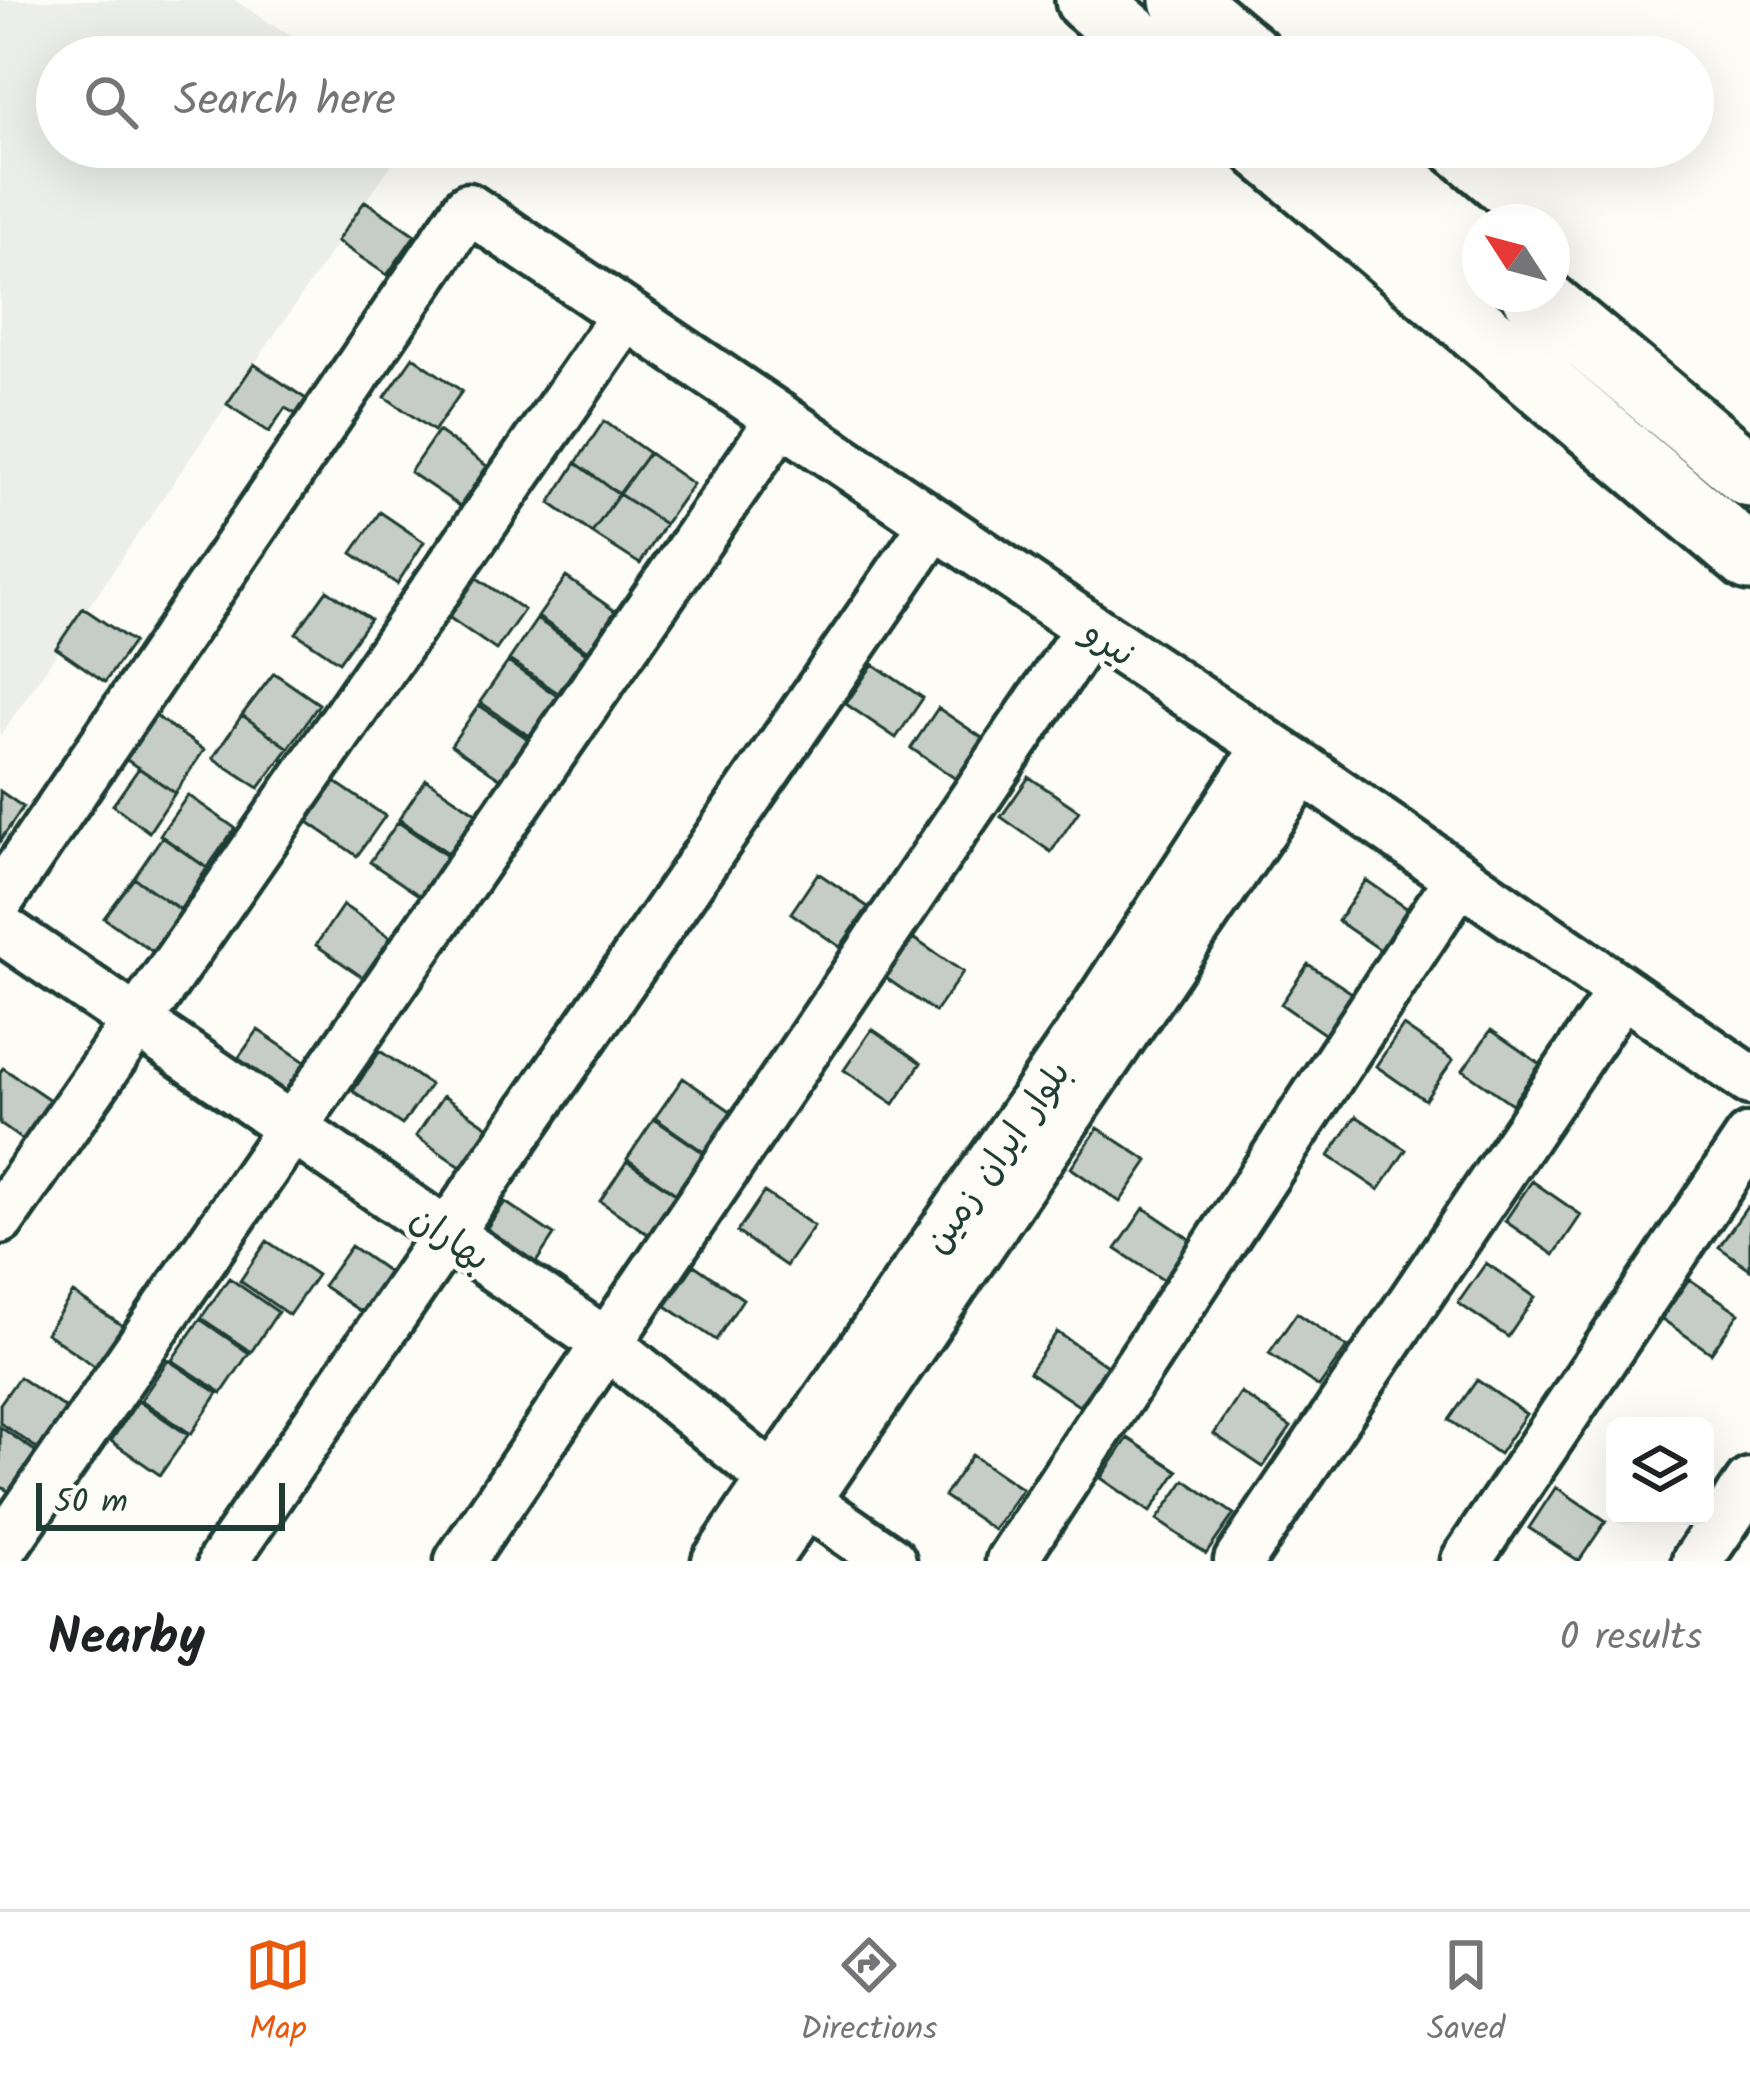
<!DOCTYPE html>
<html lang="en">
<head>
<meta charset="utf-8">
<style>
  body { margin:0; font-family:Kalam,"Playpen Sans Arabic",sans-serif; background:#f6f6f6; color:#202124 }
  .controls { position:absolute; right:36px; bottom:36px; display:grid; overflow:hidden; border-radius:18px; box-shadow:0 12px 48px #0002 }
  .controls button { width:108px; height:108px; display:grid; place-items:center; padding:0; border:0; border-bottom:3px solid #e0e0e0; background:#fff; color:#202124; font:60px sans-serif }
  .compass { position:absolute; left:1462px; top:204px; width:108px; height:108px; border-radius:50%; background:#fff; box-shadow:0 12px 48px #0002; rotate:306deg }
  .scale { position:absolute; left:36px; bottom:30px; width:249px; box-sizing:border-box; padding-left:12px; border:6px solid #1f3d34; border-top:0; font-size:33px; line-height:42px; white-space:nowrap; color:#1f3d34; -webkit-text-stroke:9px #fdfcf7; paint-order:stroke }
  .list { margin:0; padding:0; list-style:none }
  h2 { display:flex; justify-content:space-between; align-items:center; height:156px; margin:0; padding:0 48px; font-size:51px }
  h2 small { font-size:39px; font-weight:400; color:#757577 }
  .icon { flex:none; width:66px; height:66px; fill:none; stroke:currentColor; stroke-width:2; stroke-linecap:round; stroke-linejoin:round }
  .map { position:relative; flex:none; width:1750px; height:1561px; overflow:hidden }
  .search { position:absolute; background:#fff; box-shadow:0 12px 48px #0002; left:36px; right:36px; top:36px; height:132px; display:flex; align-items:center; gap:30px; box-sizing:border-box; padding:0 42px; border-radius:66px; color:#757577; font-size:45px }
  .sheet { height:348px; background:#fff }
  nav { display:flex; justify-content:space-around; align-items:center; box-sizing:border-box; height:168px; border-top:3px solid #e0e0e0; background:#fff; font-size:33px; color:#757577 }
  nav a { display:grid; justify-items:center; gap:6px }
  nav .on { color:#ea580c }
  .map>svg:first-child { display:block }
</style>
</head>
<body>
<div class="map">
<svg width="1750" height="1561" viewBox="0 0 1750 1561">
  <rect width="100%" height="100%" fill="#fdfcf7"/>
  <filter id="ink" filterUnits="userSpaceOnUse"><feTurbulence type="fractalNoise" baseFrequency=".00833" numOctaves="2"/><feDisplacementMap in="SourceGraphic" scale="24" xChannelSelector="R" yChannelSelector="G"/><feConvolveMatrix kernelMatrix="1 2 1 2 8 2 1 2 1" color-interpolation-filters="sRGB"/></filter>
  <g filter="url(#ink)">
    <path fill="#eceee9" d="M0 0H234L324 57H57V147H403L0 736Z"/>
    <path fill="#c6cdc7" stroke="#1f3d34" stroke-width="3" d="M365 201 415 235 387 275 337 241Z
      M413 357 462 391 434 431 385 397Z
      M254 364 306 399 296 414 285 408 269 432 227 404Z
      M604 421 649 453 619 494 576 463Z
      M438 431 487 466 460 506 410 472Z
      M649 453 693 484 665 524 619 494Z
      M576 463 619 494 592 533 550 503Z
      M619 494 665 524 640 564 592 533Z
      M380 512 424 542 397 584 352 553Z
      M474 576 524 610 496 650 447 616Z
      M566 577 615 611 588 651 538 617Z
      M327 590 370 619 339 662 296 633Z
      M83 608 133 642 105 682 56 648Z
      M537 619 586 653 558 693 509 660Z
      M508 662 557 696 529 736 480 702Z
      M873 664 923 698 896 738 846 704Z
      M274 673 319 704 289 748 242 715Z
      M479 705 528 739 501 779 451 745Z
      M938 708 988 742 960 782 911 748Z
      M154 715 204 750 175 793 124 758Z
      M242 715 289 748 259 788 213 758Z
      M139 768 175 793 149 832 113 805Z
      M1029 777 1079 811 1051 852 1001 817Z
      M426 779 476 813 448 853 399 819Z
      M335 782 385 816 357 856 308 822Z
      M0 791 23 807 0 841Z
      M188 795 235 828 207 868 160 835Z
      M398 822 447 856 420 896 370 862Z
      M162 837 207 868 180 910 134 878Z
      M818 873 868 907 840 947 791 913Z
      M134 878 187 914 156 954 104 918Z
      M1366 880 1415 914 1388 955 1338 921Z
      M343 905 393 939 365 979 316 945Z
      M913 938 963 972 935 1012 886 978Z
      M1308 964 1358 997 1330 1038 1281 1004Z
      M1403 1026 1453 1060 1425 1100 1376 1066Z
      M872 1029 921 1063 894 1104 844 1070Z
      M258 1030 308 1064 280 1104 230 1070Z
      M1491 1030 1540 1064 1512 1104 1463 1070Z
      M380 1051 430 1085 402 1125 353 1091Z
      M3 1068 53 1102 25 1142 0 1124V1072Z
      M683 1078 732 1112 705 1153 655 1118Z
      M443 1096 493 1130 465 1170 416 1136Z
      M1356 1116 1406 1150 1379 1190 1329 1156Z
      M654 1119 704 1153 676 1194 627 1159Z
      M1098 1128 1148 1161 1120 1202 1071 1168Z
      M627 1161 677 1195 649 1235 600 1201Z
      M1532 1181 1581 1215 1554 1255 1505 1221Z
      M764 1192 814 1226 786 1266 737 1232Z
      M505 1202 554 1235 527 1276 477 1242Z
      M1747 1207 1750 1209V1269L1719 1247Z
      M1144 1208 1194 1242 1166 1282 1116 1249Z
      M267 1241 317 1275 289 1315 240 1281Z
      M351 1246 400 1280 373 1320 323 1286Z
      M1486 1263 1535 1297 1508 1337 1458 1303Z
      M694 1265 743 1299 716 1340 666 1306Z
      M229 1278 278 1312 251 1352 201 1318Z
      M1689 1279 1739 1313 1711 1353 1662 1319Z
      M73 1293 123 1326 96 1367 46 1333Z
      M1297 1313 1347 1347 1319 1387 1269 1353Z
      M200 1319 249 1353 222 1393 172 1360Z
      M1057 1332 1107 1366 1079 1406 1029 1372Z
      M168 1360 218 1393 191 1434 141 1400Z
      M19 1377 69 1411 41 1451 0 1423V1404Z
      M1477 1380 1526 1414 1499 1454 1449 1420Z
      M1241 1393 1291 1427 1263 1467 1214 1434Z
      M138 1401 188 1435 160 1475 111 1441Z
      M0 1427 38 1453 11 1493 0 1486Z
      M1128 1438 1178 1471 1150 1512 1101 1478Z
      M972 1455 1022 1489 994 1530 944 1496Z
      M1185 1480 1234 1514 1206 1554 1157 1520Z
      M1556 1487 1606 1521 1579 1561 1529 1528Z"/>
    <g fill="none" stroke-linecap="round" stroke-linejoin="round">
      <g stroke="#1f3d34" stroke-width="57">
        <path id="minor" d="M0 898 468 208 1090 628 1303 769 1750 1080
          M0 928 606 1343 773 1479 891 1561
          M0 1219 626 315
          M0 1551 781 419
          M223 1561 935 523
          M460 1561 1090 628
          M717 1561 1080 1034 1267 747
          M765 1561 1303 769
          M1011 1561 1459 879
          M1239 1561 1622 991
          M1466 1561 1750 1138
          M1697 1561 1750 1483"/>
      </g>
      <g stroke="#1f3d34" stroke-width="72">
        <path id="major" d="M1088 0 1156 57
          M1183 0 1251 57
          M1263 147 1750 559
          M1359 147 1480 249
          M1534 294 1750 475"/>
      </g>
      <use href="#minor" stroke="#fdfcf7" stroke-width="48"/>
      <use href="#major" stroke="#fdfcf7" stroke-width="63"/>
    </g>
  </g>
  <g text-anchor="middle" stroke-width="10" stroke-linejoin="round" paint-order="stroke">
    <g font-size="36" fill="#1f3d34" stroke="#fdfcf7">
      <text transform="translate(1110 642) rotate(34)" y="13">نیرو</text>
      <text transform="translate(996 1156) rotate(-55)" y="13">بلوار ایران زمین</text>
      <text transform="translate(451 1237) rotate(34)" y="13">بهاران</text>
    </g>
  </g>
</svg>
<div class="controls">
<button><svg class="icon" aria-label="layers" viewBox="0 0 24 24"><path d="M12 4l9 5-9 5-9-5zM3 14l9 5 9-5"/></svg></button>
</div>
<svg class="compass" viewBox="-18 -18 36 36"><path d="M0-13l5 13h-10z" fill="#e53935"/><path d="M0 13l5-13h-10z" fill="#757577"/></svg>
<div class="scale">50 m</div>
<div class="search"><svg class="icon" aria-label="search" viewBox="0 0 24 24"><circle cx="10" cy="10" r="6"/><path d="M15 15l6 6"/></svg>Search here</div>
</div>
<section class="sheet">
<h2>Nearby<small>0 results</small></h2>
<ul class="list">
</ul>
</section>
<nav>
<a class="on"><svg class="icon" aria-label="map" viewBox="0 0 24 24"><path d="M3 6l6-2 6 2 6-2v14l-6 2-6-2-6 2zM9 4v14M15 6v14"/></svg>Map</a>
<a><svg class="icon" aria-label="directions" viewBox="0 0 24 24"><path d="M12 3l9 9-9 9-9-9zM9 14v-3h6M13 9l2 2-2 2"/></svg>Directions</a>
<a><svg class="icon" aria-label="saved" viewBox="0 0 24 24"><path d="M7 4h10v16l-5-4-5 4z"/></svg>Saved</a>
</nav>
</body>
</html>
